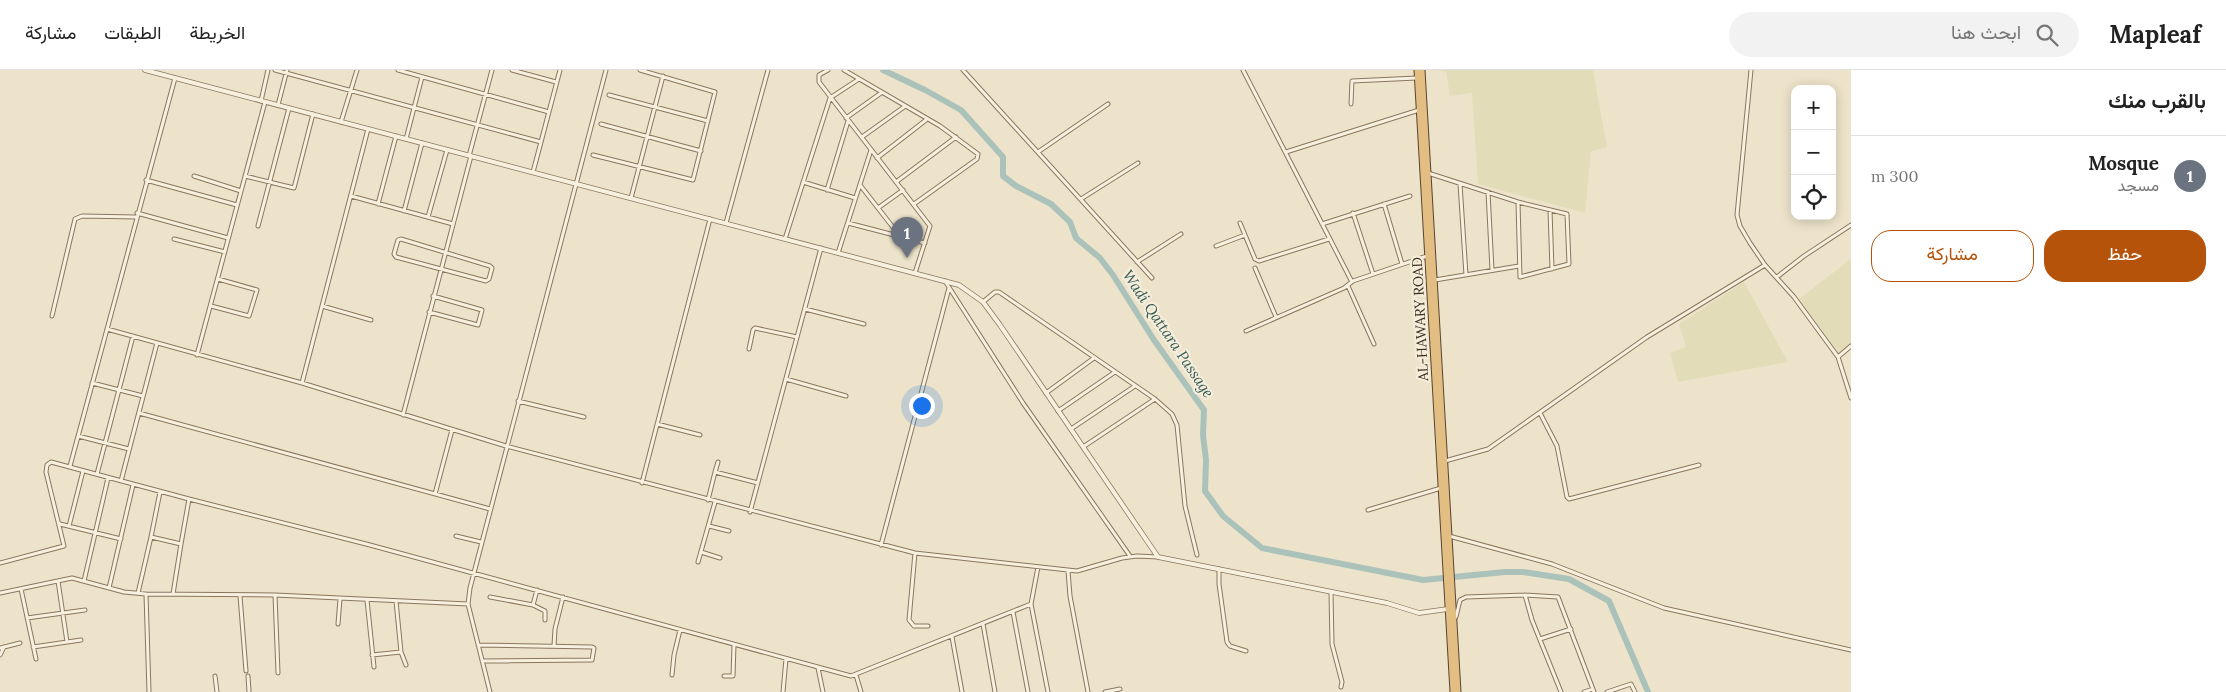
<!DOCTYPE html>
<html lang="ar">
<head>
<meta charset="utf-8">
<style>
  body { margin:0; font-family:Lora,Vazirmatn,serif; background:#f2f2f2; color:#222; direction:rtl }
  .controls { position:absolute; right:15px; top:15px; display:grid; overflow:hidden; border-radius:10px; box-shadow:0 2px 12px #0003 }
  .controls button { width:45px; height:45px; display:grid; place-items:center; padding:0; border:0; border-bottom:1px solid #e0e0e0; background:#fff; color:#222; font:25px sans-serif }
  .you { position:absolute; left:921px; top:335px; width:18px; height:18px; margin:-12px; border:4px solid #fff; border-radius:50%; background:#1a73e8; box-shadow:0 0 0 8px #1a73e833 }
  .badge { display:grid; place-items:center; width:32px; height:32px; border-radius:50%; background:#b45309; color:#fff; font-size:16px; font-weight:700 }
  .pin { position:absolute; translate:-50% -41px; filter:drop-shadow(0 1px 2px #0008) }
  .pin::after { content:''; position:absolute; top:26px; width:18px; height:15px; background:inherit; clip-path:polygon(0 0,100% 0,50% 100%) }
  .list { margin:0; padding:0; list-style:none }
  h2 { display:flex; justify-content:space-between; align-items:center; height:65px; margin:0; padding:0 20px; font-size:21px }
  h2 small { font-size:16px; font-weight:400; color:#767676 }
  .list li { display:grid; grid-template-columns:32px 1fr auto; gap:15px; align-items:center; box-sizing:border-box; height:80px; padding:0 20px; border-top:1px solid #e0e0e0 }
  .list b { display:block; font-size:19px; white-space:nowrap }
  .list p { margin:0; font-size:16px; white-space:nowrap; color:#767676 }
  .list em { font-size:16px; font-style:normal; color:#767676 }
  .actions { display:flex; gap:10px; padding:15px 20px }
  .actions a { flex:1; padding:11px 0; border:1px solid #b45309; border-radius:20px; text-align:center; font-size:18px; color:#b45309 }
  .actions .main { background:#b45309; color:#fff }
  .icon { flex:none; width:28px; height:28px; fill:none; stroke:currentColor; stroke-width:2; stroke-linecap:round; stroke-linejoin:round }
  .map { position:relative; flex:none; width:1851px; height:622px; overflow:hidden; direction:ltr }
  header { display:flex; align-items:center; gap:30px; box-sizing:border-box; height:70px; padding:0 25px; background:#fff; border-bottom:1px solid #e0e0e0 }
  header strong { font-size:24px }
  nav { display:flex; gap:28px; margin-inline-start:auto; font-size:18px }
  .search { width:350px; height:45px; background:#f2f2f2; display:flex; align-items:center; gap:12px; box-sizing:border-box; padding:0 18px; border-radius:28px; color:#767676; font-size:19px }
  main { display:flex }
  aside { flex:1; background:#fff }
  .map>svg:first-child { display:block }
</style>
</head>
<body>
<header>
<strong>Mapleaf</strong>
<div class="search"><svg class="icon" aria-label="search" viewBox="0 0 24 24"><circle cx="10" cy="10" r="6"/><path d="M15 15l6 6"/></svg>ابحث هنا</div>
<nav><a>الخريطة</a><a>الطبقات</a><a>مشاركة</a></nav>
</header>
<main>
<aside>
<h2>بالقرب منك<small></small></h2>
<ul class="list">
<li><span class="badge" style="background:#6b7280">1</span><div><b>Mosque</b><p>مسجد</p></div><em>300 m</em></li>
</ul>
<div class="actions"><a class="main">حفظ</a><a>مشاركة</a></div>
</aside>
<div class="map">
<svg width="1851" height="622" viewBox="0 0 1851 622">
  <rect width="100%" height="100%" fill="#ede3ca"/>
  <path fill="#e3dcb8" d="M1428 0H1593L1607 77 1591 81 1585 143 1478 114 1472 23 1450 26 1446 1Z
    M1851 189V273L1839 283 1799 229Z
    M1744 212 1788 292 1678 312 1670 283 1686 277 1679 254Z"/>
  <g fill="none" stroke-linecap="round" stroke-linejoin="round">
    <path stroke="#abc2bb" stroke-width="6" d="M883 0 925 20 961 40 1003 87V106L1016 116 1051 134 1070 152 1076 168 1100 188 1113 205 1154 270 1204 340 1203 365 1206 390 1205 421 1223 446 1262 478 1423 510 1505 502H1523L1569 509 1609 531 1648 622"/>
    <g stroke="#8a765f" stroke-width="5">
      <path id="minor" d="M275 0 541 72 560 0
        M398 0 549 42
        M512 0 556 12
        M828 0 819 5V12L930 156 915 203
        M844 0 940 56 978 84 977 89 914 134
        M963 0 1152 208
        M1243 0 1352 212
        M1751 0 1737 145 1740 156 1750 173 1765 195 1794 227 1838 287 1851 328
        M609 25 708 51
        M261 31 268 0
        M1351 34 1352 11 1417 8
        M278 35 287 0
        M846 48 881 23
        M341 52 357 0
        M601 54 701 81
        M862 67 904 37
        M406 69 422 7
        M1038 82 1108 34
        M1286 82 1419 40
        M593 85 693 110 715 22 640 0
        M469 86 492 0
        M877 88 926 50
        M533 102 541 72
        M1428 103 1518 132 1567 144 1569 194 1520 207 1518 132
        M194 106 241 121
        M245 106 294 118 313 44
        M146 110 237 135
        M803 112 855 128
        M896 112 956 67
        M1460 114 1466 205
        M860 115 899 165
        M827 120 848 51
        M1488 122 1492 200
        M351 126 453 154
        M631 128 663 6
        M1081 129 1138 93
        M378 134 396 66
        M1384 134 1402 194
        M878 138 903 120
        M1550 140 1552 199
        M404 141 422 73
        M137 143 228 168
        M1353 143 1373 204
        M428 147 447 80
        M726 153 768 0
        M848 153 925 173
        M1240 153 1255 189 1259 191 1329 169
        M1322 154 1410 126
        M258 156 289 38
        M174 169 225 182
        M401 169 490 196 492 198 489 209 486 211 396 187 394 184 398 170Z
        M785 169 830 28 859 9
        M1216 176 1245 165
        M838 183 871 80
        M1137 192 1181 164
        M1255 198 1276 247
        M1777 207 1804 186 1851 155
        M1435 210 1519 196
        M945 211 1023 333 1130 486
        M1348 216 1374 274
        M983 232 995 222H999L1155 329 1172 344 1177 355 1185 436 1197 485
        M211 236 249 246 257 220 218 209
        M322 236 371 250
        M805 239 864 254
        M429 242 478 255 482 240 433 226
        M52 246 75 149 82 146 136 147
        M107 259 302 313 506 376 915 483 1077 501 1122 488 1137 486 1158 487
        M1246 261 1344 218 1353 211 1427 186
        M749 279 753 260 755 258 797 267
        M197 285 265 32
        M1838 287 1851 276
        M786 309 846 326
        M92 313 143 326
        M302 313 368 59
        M1046 323 1094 288
        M518 331 584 347
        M1058 341 1115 302
        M139 343 490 439
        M1540 343 1557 376 1567 427 1569 429 1699 395
        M403 345 471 86
        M657 354 700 365
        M1071 359 1135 316
        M78 366 129 379
        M1083 377 1155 329
        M1445 391 1488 379 1647 267 1765 195
        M70 396 175 8
        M715 402 718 392
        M97 404 133 266
        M121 411 157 273
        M642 413 710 149
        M160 422 151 467 181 474 189 429 370 475 851 606 1031 534 1038 497
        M435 424 452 360
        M708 430 715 402 758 413
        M1368 440 1441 418
        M750 442 821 178
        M60 454 121 469
        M69 456 83 401
        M709 456 729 461
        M456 466 481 472
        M1449 466 1552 494 1664 538 1851 580
        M881 475 949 218
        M701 482 720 488
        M915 483 909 550 914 556H928
        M698 492 715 432
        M0 493 64 476 46 402 47 395 51 392 189 429
        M1219 499V514L1227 572 1230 576 1246 581
        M1068 501 1070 526 1088 622
        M58 511 67 572
        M84 511 108 408
        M109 518 133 415
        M21 519 36 589
        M1331 522 1332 574 1342 612 1341 617
        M0 523 72 508 124 522 146 524 275 525 468 534
        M138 523 151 467
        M146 524 149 622
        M173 524 181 474
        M275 525 278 603
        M1525 525 1532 550 1561 622
        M240 526 246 601
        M490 527 533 535 537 520
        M367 530 374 597
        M1031 534 1048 622
        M533 535 545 541V550
        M1013 542 1028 622
        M1456 547 1460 530 1466 527 1525 525 1558 527 1594 622
        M27 548 85 540
        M338 554 340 529
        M983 554 995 622
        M952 567 962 622
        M1540 569 1571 559
        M478 575 592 577 594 578 592 590 482 591
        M554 576 555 559 563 527
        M33 577 81 570
        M0 578 20 573
        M401 582 406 595
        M0 585 4 577
        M372 585 401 582 396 531
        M818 598 823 622
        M672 605 674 585 680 560
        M856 605 861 622
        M215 606 217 622
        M248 606 249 622
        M724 606H733L734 575
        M490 622 468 534 470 518 606 0
        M783 622 786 589
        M1105 622 1120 619
        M1584 622 1593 619
        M1607 622 1631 614 1635 622"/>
    </g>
    <g stroke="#8a765f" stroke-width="5.5">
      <path id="tertiary" d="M145 0 959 215 983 232 1000 255 1158 487 1387 533 1419 543 1448 539"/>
    </g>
    <g stroke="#584433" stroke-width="7">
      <path id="trunk" d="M1417 0 1453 622
        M1422 0 1458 622"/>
    </g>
    <use href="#minor" stroke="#f8f0de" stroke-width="3"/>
    <use href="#tertiary" stroke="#f8f0de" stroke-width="4"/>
    <use href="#trunk" stroke="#e2be83" stroke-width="5"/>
  </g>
  <g text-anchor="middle" stroke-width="4.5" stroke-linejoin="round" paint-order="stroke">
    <g font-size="14" fill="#3b2e22" stroke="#f5edda">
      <text transform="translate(1420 249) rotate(-93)" y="5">AL-HAWARY ROAD</text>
    </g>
    <g font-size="15" font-style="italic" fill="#325a57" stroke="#f5edda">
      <text transform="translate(1168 264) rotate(56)" y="5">Wadi Qattara Passage</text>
    </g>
  </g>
</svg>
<div class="controls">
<button>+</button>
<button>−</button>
<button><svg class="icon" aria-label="locate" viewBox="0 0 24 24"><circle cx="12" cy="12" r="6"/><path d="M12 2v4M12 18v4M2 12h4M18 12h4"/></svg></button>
</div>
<div class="you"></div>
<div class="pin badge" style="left:907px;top:188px;background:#6b7280">1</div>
</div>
</main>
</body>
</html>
